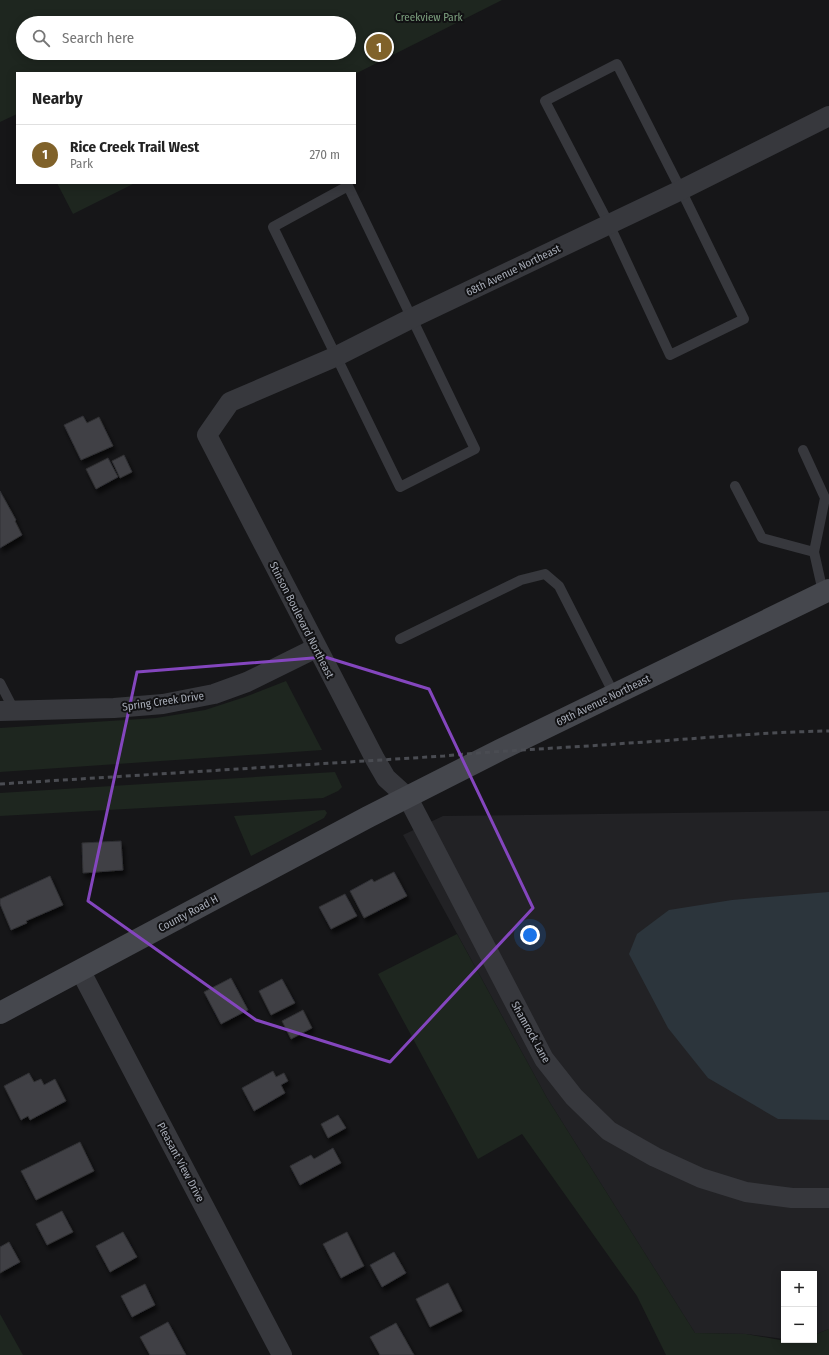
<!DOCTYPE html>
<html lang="en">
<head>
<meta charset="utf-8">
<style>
  body { margin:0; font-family:"Fira Sans Condensed",sans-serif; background:#f6f6f6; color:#222 }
  .controls { position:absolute; right:12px; bottom:12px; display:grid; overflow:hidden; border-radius:0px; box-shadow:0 2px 10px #0003 }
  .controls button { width:36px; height:36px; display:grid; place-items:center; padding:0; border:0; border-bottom:1px solid #e0e0e0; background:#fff; color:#222; font:20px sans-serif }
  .you { position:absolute; left:530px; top:935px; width:14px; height:14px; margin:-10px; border:3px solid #fff; border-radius:50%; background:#1a73e8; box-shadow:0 0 0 6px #1a73e833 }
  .badge { display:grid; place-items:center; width:26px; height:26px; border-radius:50%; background:#80622a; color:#fff; font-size:13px; font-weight:700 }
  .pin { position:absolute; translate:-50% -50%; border:2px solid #fff; box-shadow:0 1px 4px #0006 }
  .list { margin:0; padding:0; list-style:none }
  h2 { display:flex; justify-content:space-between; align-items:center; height:52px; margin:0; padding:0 16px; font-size:17px }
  h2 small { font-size:13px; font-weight:400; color:#767676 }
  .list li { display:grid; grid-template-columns:26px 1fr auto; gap:12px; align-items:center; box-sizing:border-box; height:60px; padding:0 16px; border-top:1px solid #e0e0e0 }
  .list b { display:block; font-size:15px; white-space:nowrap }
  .list p { margin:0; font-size:13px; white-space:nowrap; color:#767676 }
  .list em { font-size:13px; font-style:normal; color:#767676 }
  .icon { flex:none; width:22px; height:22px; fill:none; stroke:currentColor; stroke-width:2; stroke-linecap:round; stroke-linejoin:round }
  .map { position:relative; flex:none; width:829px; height:1355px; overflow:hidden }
  .search { position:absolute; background:#fff; box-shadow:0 2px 10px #0003; left:16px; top:16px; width:340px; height:44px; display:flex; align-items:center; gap:10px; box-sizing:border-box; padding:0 14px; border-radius:22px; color:#767676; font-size:15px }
  .panel { position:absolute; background:#fff; box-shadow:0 2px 10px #0003; left:16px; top:72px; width:340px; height:112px; border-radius:0px }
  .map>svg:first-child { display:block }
</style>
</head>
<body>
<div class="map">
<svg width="829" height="1355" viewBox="0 0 829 1355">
  <defs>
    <filter id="shadow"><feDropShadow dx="2.5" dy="4.5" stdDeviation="2" flood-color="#0009"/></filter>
  </defs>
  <rect width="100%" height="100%" fill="#161618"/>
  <path fill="#222225" d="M829 811V1329L814 1335V1274H784V1339L746 1334 695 1333 547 1098 403 835 443 816Z"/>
  <path fill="#1e261f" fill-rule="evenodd" d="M0 0H502L355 74 17 73V114L0 122ZM23 23H349V53H23Z
    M57 183H135L73 214Z
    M286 681 322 750 0 772V728L156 718 205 710 245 697Z
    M335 772 342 787 338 791 323 798 0 816V793Z
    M325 810 327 813 324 818 251 856 234 816Z
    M457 934 547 1098 695 1333 746 1334 780 1340H814V1335L829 1329V1355H666L637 1296 522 1134 478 1159 378 974Z
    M0 1314 23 1355H0Z"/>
  <path fill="#2c353c" d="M829 892V1120L778 1119 708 1078 668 1028 629 954 637 934 669 910 732 900Z"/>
  <path fill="#404145" stroke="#303034" filter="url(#shadow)" d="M83 416 87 423 99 417 113 446 81 460 64 425Z
    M124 455 132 472 120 478 112 461Z
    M108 458 118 477 96 489 86 469Z
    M0 491 16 520 15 521 22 535 0 548Z
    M121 841 123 870 83 873 82 843Z
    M394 872 407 896 364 918 350 891 372 879 374 882Z
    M50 876 63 905 26 921 27 923 11 930 0 904V899Z
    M345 894 357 916 331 929 319 907Z
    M231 978 248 1010 221 1024 204 992Z
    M282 979 295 1003 271 1015 259 991Z
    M303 1010 312 1028 291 1039 282 1021Z
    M273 1071 276 1077 284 1073 288 1081 281 1085 285 1093 254 1111 242 1088Z
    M29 1073 34 1082 41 1079 44 1085 55 1079 66 1101 30 1120 28 1116 21 1120 4 1086Z
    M338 1115 346 1128 328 1138 321 1124Z
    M80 1142 94 1171 36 1200 21 1171Z
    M333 1148 341 1163 300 1185 290 1166 311 1155 314 1159Z
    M62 1211 73 1232 47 1245 36 1224Z
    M123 1232 137 1257 110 1272 96 1246Z
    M347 1232 364 1266 341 1278 323 1244Z
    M9 1242 20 1262 0 1273V1247Z
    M394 1252 406 1273 382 1287 370 1265Z
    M448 1283 462 1311 430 1327 416 1299Z
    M145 1284 155 1305 132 1317 121 1296Z
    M168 1322 186 1355H150L140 1337Z
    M396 1323 414 1355H380L370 1337Z"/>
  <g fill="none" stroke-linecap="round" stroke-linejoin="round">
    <path stroke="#37383d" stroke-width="10" d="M617 64 681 190 744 319 670 355 609 224 545 101Z
      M348 186 475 449 400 487 273 227Z
      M803 450 825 498 814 552 823 592
      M735 486 762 538 814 552
      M400 639 521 580 545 574 559 586 614 694
      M0 683 14 710"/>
    <path stroke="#37383d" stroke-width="20" d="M829 116 681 190 412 318 337 356 230 402 207 435 375 759 386 778 408 798 544 1059 574 1097 609 1131 655 1157 701 1178 746 1192 792 1198H829
      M0 711 114 708 163 704 214 694 247 682 316 648
      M80 970 282 1355"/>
    <path stroke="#45474d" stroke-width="22" d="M0 1013 368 817 500 750 829 590"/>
    <path stroke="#4a4c52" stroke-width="3" stroke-dasharray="5 4" stroke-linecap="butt" d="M0 784 444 756C505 750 567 748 629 743 696 739 762 732 829 731"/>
  </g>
  <path fill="none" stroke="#8446be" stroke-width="3" stroke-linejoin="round" d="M325 657 429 689 533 908 390 1062 256 1020 88 901 137 672Z"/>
  <g text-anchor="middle" stroke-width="4" stroke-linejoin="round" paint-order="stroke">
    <g font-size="11" fill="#7fa381" stroke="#111113">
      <text x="429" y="21">Creekview Park</text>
    </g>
    <g font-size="11" fill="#a8adb8" stroke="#111113">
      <text transform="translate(513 270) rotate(-26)" y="4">68th Avenue Northeast</text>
      <text transform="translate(302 620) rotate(63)" y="4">Stinson Boulevard Northeast</text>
      <text transform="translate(603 700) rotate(-26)" y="4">69th Avenue Northeast</text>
      <text transform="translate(163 701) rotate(-8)" y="4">Spring Creek Drive</text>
      <text transform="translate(188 913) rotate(-28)" y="4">County Road H</text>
      <text transform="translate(531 1032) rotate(61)" y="4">Shamrock Lane</text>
      <text transform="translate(181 1162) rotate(62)" y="4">Pleasant View Drive</text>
    </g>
  </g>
</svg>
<div class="controls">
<button>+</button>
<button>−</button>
</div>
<div class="you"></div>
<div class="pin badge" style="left:379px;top:47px">1</div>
<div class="search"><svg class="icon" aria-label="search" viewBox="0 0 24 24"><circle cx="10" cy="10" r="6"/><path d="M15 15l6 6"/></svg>Search here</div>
<section class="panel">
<h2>Nearby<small></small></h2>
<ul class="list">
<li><span class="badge">1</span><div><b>Rice Creek Trail West</b><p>Park</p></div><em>270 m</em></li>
</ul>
</section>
</div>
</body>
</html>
